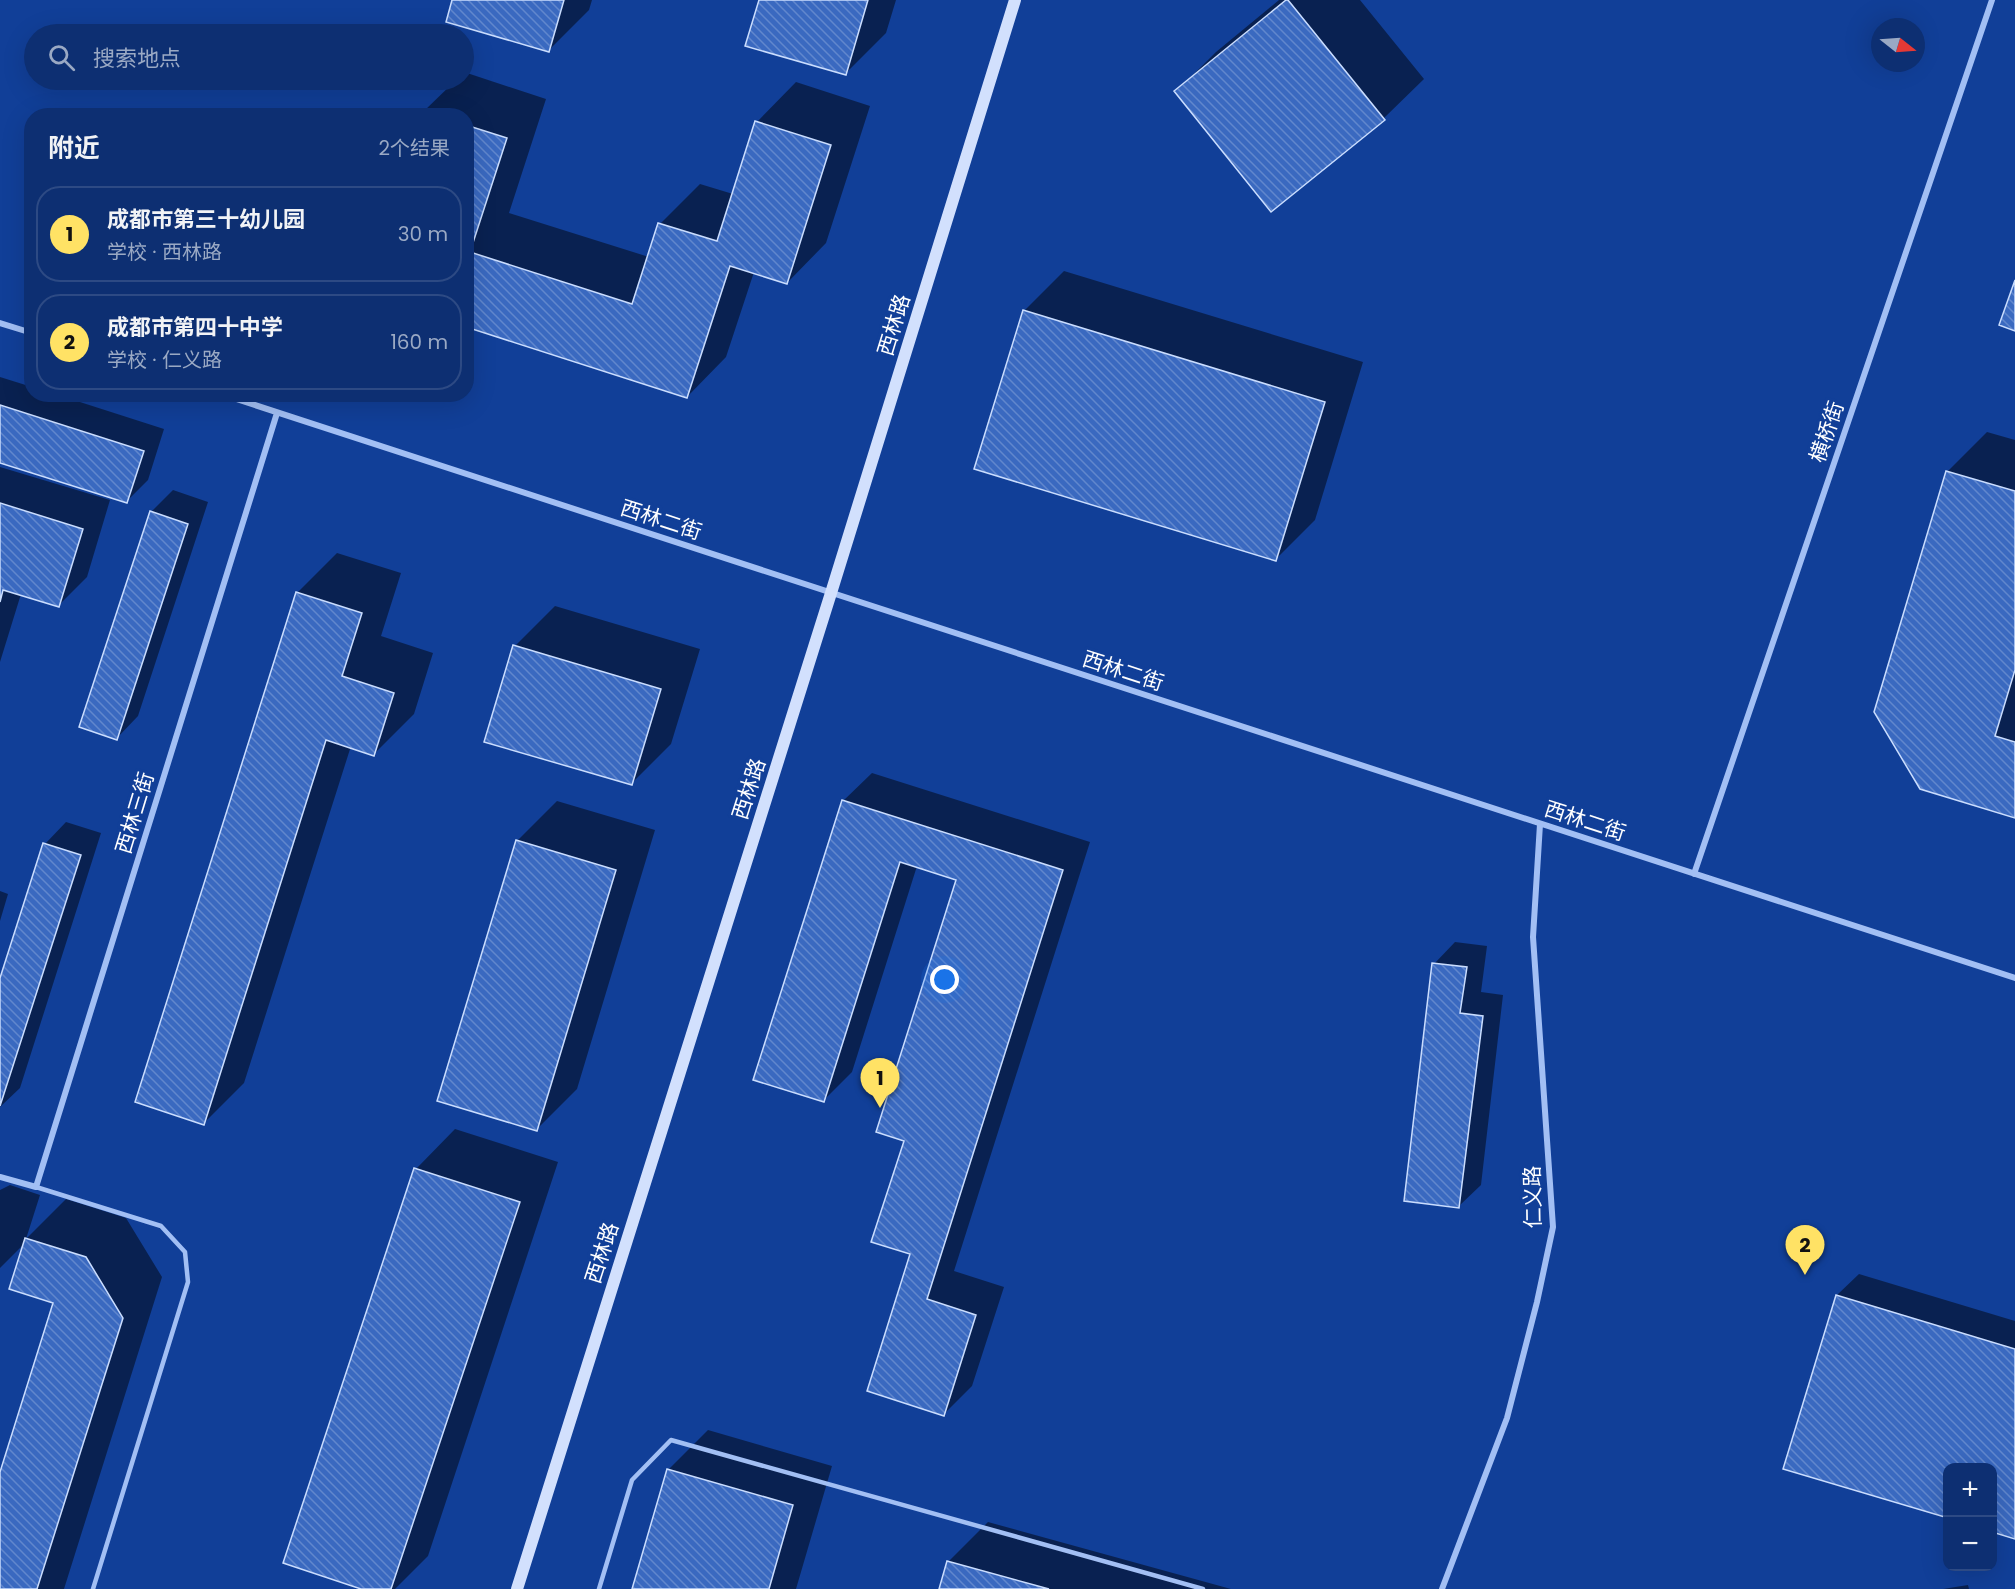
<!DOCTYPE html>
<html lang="zh">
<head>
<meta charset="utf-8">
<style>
  body { margin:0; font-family:Poppins,"Noto Sans SC",sans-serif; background:#163777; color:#f1f3f6 }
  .controls { position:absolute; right:18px; bottom:18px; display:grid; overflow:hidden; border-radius:12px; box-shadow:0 6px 24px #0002 }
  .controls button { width:54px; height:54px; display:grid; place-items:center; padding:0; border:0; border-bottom:2px solid #2d4a84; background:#0d2f72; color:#f1f3f6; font:30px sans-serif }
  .compass { position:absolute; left:1871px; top:18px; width:54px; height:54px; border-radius:50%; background:#0d2f72; box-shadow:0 6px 24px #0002; rotate:107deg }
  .you { position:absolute; left:945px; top:980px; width:21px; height:21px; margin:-15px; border:4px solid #fff; border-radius:50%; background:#1a73e8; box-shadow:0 0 0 9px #1a73e833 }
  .badge { display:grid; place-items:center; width:39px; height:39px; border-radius:50%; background:#ffe265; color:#111; font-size:20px; font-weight:700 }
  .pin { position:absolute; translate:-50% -50px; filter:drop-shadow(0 2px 3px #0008) }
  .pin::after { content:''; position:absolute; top:32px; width:21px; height:18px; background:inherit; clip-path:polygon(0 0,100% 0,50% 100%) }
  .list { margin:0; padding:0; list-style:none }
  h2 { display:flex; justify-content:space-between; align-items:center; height:78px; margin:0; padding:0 24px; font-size:26px }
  h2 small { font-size:20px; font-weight:400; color:#9aa9c4 }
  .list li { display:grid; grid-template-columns:39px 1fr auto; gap:18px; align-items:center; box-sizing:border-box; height:96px; margin:0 12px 12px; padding:0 12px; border:2px solid #2d4a84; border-radius:24px }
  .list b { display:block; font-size:22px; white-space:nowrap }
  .list p { margin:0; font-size:20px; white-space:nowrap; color:#9aa9c4 }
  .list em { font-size:20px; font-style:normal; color:#9aa9c4 }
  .icon { flex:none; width:33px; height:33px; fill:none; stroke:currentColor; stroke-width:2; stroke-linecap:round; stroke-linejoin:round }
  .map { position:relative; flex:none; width:2015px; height:1589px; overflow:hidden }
  .search { position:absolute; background:#0d2f72; box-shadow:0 6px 24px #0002; left:24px; top:24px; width:450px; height:66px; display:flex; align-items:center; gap:15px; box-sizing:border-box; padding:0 21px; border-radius:33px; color:#9aa9c4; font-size:22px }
  .panel { position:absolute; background:#0d2f72; box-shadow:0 6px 24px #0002; left:24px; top:108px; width:450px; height:294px; border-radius:24px }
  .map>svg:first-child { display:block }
</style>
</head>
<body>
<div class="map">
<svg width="2015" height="1589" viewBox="0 0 2015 1589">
  <defs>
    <pattern id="building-back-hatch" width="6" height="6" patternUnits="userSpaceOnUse" patternTransform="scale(1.5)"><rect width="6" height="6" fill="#3a69c0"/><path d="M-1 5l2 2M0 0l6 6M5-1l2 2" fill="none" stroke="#6187cd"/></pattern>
  </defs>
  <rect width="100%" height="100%" fill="#113f98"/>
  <path fill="#0007" d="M454 0H592L589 10 549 50Z
    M760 0H896L886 33 846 73Z
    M1279 0H1360L1424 79 1384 118 1272 210 1176 92 1216 52Z
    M464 72 546 99 509 213 649 257 660 224 700 184 733 194 757 122 796 82 870 106 826 243 787 283 754 272 726 357 687 397 466 326V116H422L423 112 456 80H464Z
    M1064 271 1363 362 1315 520 1275 560 1024 311Z
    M0 377 32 387V394H55L164 429 148 480 127 501 0 461Z
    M1987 432 2015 440V816L1921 788 1947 472Z
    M0 467 110 500 87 577 58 606 21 594 0 662Z
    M173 490 208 502 138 716 117 738 151 512Z
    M337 553 401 573 381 636 433 653 414 714 374 754 351 746 244 1083 204 1123 297 593Z
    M555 606 700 649 671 744 631 784 515 646Z
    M872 773 1090 842 954 1271 1004 1287 972 1386 944 1414 912 1253 906 1140 958 879 917 866 852 1072 824 1100 843 801Z
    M557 801 655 830 577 1089 537 1129 517 841Z
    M66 822 101 833 20 1088 0 1107V983L45 844Z
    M0 891 8 894 0 921Z
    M1455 942 1487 946 1481 992 1503 995 1481 1185 1459 1206 1434 964Z
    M455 1129 558 1162 428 1556 395 1589H366L416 1169Z
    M10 1185 40 1195 26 1239 66 1199 126 1218 162 1277 64 1589H0V1477L55 1302 25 1243 0 1268V1190Z
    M1859 1274 2015 1321V1537L1992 1468 1837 1295Z
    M708 1430 832 1466 796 1589H634L668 1470Z
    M988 1522 1231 1589H941L949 1561Z
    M1968 1585 1969 1589H1943Z"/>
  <path fill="url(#building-back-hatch)" stroke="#caddfe" stroke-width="1.5" d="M452 0H564L549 52 446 22Z
    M759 0H868L846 75 745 46Z
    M1286 0H1288L1385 120 1271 212 1174 91Z
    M755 121 831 145 787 284 730 266 687 398 466 327V125L507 138 470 252 632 304 658 223 717 241Z
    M2015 280V331L1999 325Z
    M1023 310 1325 402 1276 561 974 469Z
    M0 405 144 451 127 503 0 463Z
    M1946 471 2015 491V670L1995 736 2015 742V818L1920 789 1874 712Z
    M0 503 83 529 59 607 3 590 0 602Z
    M150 511 188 524 117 740 79 727Z
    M296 592 362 613 342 676 394 693 374 756 326 740 204 1125 135 1102Z
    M513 645 661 689 632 785 484 742Z
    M842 800 1063 870 927 1299 976 1315 944 1416 867 1391 910 1254 871 1242 904 1141 876 1132 956 880 900 862 824 1102 753 1080Z
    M516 840 616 870 537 1131 437 1101Z
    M43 843 81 855 0 1106V978Z
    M1432 963 1467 967 1460 1013 1483 1016 1459 1208 1404 1201Z
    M414 1168 520 1202 391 1589H361L283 1563Z
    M25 1238 86 1257 123 1318 37 1589H0V1472L53 1303 9 1289Z
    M1836 1295 2015 1349V1539L1992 1532V1468H1948V1518L1783 1469Z
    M667 1469 793 1505 769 1589H632Z
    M947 1561 1049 1589H939Z"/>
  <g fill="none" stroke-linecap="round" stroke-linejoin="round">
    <path stroke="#a2bff4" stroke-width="4.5" d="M36 1187 161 1226 185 1252 188 1282 93 1589
      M599 1589 632 1480 671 1440 1203 1589"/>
    <path stroke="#a2bff4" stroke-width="6" d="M0 323 32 333
      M221 394 2015 978
      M1694 874 1992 0
      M0 1177 36 1187 277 413
      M1442 1589 1507 1418 1537 1302 1553 1227 1533 937 1540 824"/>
    <path stroke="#d2e0fd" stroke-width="12" d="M517 1589 831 593 1015 0"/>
  </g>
  <g text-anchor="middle" stroke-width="6" stroke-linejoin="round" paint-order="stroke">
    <g font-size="21" fill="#fff" stroke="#113f98">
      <text transform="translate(894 325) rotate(-73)" y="7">西林路</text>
      <text transform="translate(1827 432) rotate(-71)" y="7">横桥街</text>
      <text transform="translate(661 520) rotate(18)" y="7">西林二街</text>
      <text transform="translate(1123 671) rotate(18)" y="7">西林二街</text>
      <text transform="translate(749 789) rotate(-72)" y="7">西林路</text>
      <text transform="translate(135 813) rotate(-73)" y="7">西林三街</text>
      <text transform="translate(1585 821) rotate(18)" y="7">西林二街</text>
      <text transform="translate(1533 1197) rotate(-91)" y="7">仁义路</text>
      <text transform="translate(602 1253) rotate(-72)" y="7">西林路</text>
    </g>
  </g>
</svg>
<div class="controls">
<button>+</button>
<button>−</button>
</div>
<svg class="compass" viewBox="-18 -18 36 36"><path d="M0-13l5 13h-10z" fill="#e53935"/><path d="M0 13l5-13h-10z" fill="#9aa9c4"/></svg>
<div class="you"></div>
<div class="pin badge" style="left:880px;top:1108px">1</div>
<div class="pin badge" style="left:1805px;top:1275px">2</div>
<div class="search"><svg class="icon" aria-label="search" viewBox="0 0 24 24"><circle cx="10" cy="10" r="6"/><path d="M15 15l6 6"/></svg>搜索地点</div>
<section class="panel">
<h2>附近<small>2个结果</small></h2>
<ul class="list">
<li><span class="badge">1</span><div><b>成都市第三十幼儿园</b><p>学校 · 西林路</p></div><em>30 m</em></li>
<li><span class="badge">2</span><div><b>成都市第四十中学</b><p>学校 · 仁义路</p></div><em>160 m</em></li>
</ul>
</section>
</div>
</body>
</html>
